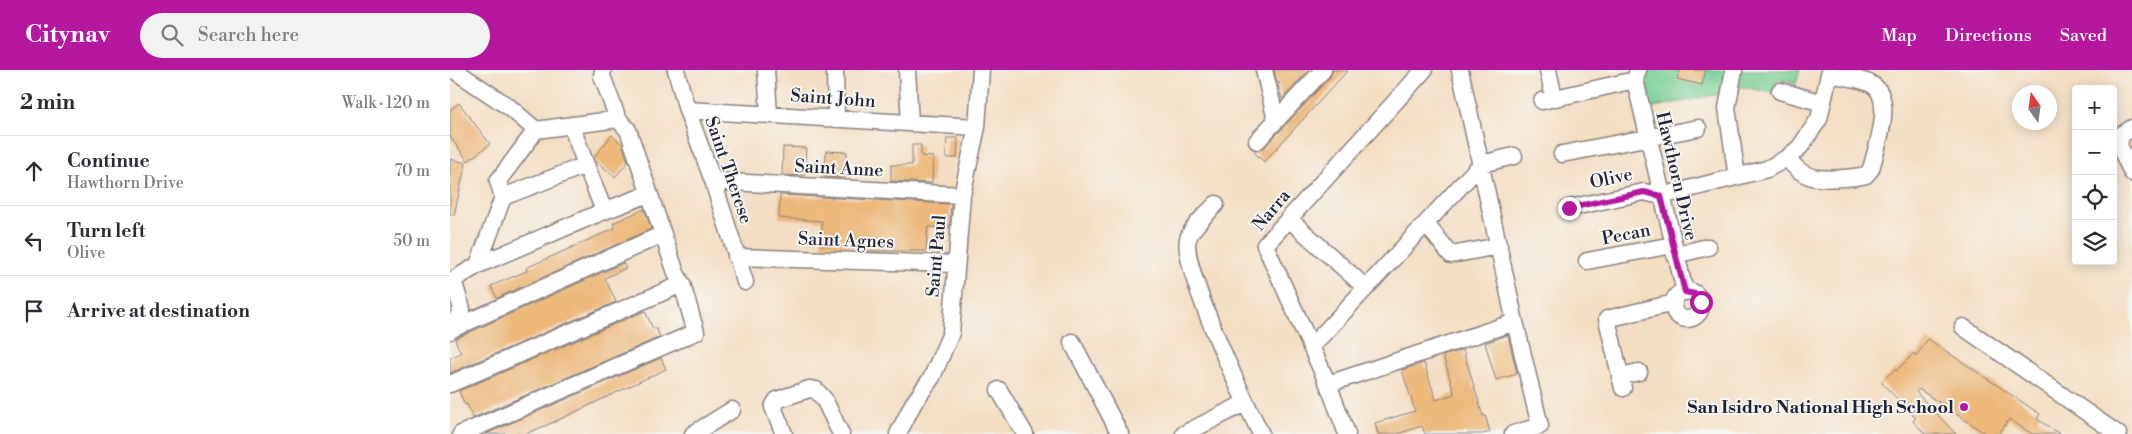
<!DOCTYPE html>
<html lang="en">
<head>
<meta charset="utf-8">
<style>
  body { margin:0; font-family:"Libre Bodoni",serif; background:#f2f2f3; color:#2b2b33 }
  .controls { position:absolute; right:15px; top:15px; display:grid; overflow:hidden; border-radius:5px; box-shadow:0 2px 12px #0003 }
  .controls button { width:45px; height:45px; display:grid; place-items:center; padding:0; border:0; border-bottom:1px solid #e1e1e2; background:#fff; color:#2b2b33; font:25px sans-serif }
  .compass { position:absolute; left:1562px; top:15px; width:45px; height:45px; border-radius:50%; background:#fff; box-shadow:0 2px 12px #0003; rotate:347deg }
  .stop { position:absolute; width:15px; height:15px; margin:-11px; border:4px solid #b5179e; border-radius:50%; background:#fff }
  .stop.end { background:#b5179e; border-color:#fff; box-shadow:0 1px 5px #0008 }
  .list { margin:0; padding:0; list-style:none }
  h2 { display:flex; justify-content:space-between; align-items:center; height:65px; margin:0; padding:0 20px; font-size:21px }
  h2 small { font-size:16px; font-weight:400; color:#7c7c81 }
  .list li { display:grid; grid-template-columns:32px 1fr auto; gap:15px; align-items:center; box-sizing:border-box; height:70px; padding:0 20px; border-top:1px solid #e1e1e2 }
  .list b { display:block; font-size:19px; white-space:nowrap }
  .list p { margin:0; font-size:16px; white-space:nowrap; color:#7c7c81 }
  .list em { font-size:16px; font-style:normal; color:#7c7c81 }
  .icon { flex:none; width:28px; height:28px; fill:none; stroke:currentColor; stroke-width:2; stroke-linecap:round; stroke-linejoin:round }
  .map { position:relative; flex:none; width:1682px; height:364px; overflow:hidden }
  header { display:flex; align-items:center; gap:30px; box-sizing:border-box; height:70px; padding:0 25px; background:#b5179e; color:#fff }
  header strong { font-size:24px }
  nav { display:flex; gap:28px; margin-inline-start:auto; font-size:18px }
  .search { width:350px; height:45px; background:#f2f2f3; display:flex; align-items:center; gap:12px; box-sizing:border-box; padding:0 18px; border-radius:28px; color:#7c7c81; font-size:19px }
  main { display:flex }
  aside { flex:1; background:#fff }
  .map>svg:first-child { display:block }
</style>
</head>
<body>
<header>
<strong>Citynav</strong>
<div class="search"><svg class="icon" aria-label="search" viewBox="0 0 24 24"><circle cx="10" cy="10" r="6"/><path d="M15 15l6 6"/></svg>Search here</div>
<nav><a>Map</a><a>Directions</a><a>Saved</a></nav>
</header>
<main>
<aside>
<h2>2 min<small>Walk · 120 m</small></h2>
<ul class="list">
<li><svg class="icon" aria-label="ahead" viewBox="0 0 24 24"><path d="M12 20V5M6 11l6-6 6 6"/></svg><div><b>Continue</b><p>Hawthorn Drive</p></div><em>70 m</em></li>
<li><svg class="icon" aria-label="left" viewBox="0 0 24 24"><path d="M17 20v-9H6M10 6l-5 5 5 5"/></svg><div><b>Turn left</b><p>Olive</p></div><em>50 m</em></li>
<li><svg class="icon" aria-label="arrive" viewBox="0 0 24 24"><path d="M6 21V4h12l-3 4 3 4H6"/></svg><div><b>Arrive at destination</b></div></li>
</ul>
</aside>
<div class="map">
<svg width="1682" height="364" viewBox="0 0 1682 364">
  <rect width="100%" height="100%" fill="#f6f6f2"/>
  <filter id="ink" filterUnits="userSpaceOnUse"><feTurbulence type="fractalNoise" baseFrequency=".02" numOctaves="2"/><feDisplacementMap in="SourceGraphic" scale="10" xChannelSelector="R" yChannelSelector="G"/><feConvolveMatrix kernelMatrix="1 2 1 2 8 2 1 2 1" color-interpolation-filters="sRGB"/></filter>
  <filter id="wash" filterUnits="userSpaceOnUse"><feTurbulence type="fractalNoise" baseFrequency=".0096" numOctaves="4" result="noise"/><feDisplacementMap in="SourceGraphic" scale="20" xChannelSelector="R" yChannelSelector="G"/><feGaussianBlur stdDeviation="1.12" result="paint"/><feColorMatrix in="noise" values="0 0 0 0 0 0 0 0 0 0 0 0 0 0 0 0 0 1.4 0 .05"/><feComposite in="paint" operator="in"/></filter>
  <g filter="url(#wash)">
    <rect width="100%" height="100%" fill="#f3dec3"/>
    <path fill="#76cd92" stroke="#4c7866" d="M1197 0H1279L1274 23 1199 38 1195 13Z
      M1291 0H1350L1346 14 1327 9 1323 23 1288 16Z"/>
    <g id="blocks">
      <path fill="#edb879" d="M824 0H859L832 29 828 15 830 13 827 12Z
        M883 0H898L814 92 804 82 814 78 880 7Z
        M1230 0H1256L1252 15 1227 9Z
        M9 33 40 74 18 91 0 67V40Z
        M162 65 172 74 178 92 165 107 145 90 144 87Z
        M497 68H508L507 88H496Z
        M462 75H471V86L483 87 482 113 441 111V95H462Z
        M333 77 356 78 354 106 332 105Z
        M376 81 397 82 395 108 375 107Z
        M0 89 16 93 4 145H0Z
        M330 125 501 134 499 158 478 157 476 181H410V178L371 175 372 151 329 148Z
        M194 139 201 159 47 228 41 216 77 201 76 198 165 158 163 153Z
        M173 193 176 198 155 208 166 232 0 303V288L11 283 5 270 7 268Z
        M195 241 203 259 206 258 210 267 23 348 17 334 15 335 9 321Z
        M1058 265 1067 304 1046 310 1035 273Z
        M1478 269 1590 344 1587 349 1610 364H1582L1559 349 1549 364H1536L1469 319 1466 322 1506 364H1475L1463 351 1466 348 1431 312 1445 299 1446 301 1464 283 1466 286Z
        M1013 280 1033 346 1035 345 1040 362 1033 364H975L972 356 947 364H928L925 353 965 341 952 300 974 293 986 330 1004 324V322L993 286Z
        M211 288 216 299 102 353 75 364H36Z"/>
    </g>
  </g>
  <g filter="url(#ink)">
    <use href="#blocks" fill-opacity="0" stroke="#8a807f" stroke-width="1"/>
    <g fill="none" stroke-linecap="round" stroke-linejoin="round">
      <g stroke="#8a807f" stroke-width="19">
        <path id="minor" d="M4 0 59 37 86 60
          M153 0 152 6 168 49
          M226 0 237 40 263 111 295 212
          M316 0 319 44
          M385 0 386 49
          M457 0 460 53
          M814 0 826 50
          M1010 0 1065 252 1090 356 1063 364
          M1098 0 1104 28
          M1188 0 1185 10 1235 222
          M1284 0 1277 38 1287 107
          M1330 21 1373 33
          M1092 31 1185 10
          M237 40 527 57
          M121 55 136 95
          M1682 58 1671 65 1669 75 1682 103
          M807 71 873 0
          M1112 84 1248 58
          M1337 88C1344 97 1351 104 1362 107 1374 110 1404 108 1416 105L1421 99C1426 78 1446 27 1421 14 1409 8 1392 7 1379 4
          M263 111 512 125
          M53 127 136 95 154 141 199 124
          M766 134C757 144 741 157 738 169 730 196 796 334 811 364
          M1119 138 1194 122 1211 126 1317 99 1337 88 1350 77 1369 49 1380 0
          M839 149 916 218
          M976 154 1001 185 1049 176
          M1225 185 1258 177
          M286 187 505 194
          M1137 191 1223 175
          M28 195 154 141
          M1223 235a14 14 0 1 1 28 0a14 14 0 1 1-28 0Z
          M1513 257 1668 364
          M0 260 213 164
          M0 261 12 239 3 210 28 195 53 127 48 111 86 60 168 49 178 60 226 203 232 214 246 262 11 364
          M622 272 670 364
          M861 277 1031 94 1064 86
          M1170 306 1189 302
          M0 314 232 214
          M878 314 1065 252
          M1173 318 1157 249 1224 233
          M549 320 575 364
          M243 364 282 340
          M334 364 323 337 327 330 359 319 366 320 374 329 391 364
          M448 364 463 334 482 307 501 263 512 125 527 57 531 0
          M734 364 795 333
          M897 364 878 314 815 175 974 0"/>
      </g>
      <use href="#minor" stroke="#fff" stroke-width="16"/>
    </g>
  </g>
  <g fill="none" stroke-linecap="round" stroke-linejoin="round" filter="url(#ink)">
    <path stroke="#b5179e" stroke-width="6" d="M1119 138 1194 122 1211 126 1235 222 1245 224 1251 232"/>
  </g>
  <circle fill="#b5179e" stroke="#f6f6f2" stroke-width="2" cx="1514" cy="337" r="5"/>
  <g text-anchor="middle" stroke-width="4" stroke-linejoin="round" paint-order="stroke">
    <g font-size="18" fill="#22223b" stroke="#f6f6f2">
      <text transform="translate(383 28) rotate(4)" y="6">Saint John</text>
      <text transform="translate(389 98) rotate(3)" y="6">Saint Anne</text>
      <text transform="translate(279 100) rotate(71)" y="6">Saint Therese</text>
      <text transform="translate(1227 106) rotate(77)" y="6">Hawthorn Drive</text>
      <text transform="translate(1161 108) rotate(-12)" y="6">Olive</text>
      <text transform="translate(821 140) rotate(-50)" y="6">Narra</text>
      <text transform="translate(1176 164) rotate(-11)" y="6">Pecan</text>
      <text transform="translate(396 170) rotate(2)" y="6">Saint Agnes</text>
      <text transform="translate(486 186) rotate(-85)" y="6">Saint Paul</text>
    </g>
    <g font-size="18" font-weight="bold" fill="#22223b" stroke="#f6f6f2" text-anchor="end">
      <text x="1504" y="343">San Isidro National High School</text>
    </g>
  </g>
</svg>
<div class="controls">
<button>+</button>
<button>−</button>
<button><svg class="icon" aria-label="locate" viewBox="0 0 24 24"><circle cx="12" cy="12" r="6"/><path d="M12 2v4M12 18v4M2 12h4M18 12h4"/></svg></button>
<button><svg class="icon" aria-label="layers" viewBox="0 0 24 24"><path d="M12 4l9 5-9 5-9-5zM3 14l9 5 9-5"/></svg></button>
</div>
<svg class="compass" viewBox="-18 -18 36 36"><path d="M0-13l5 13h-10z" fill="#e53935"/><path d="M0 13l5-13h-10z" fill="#7c7c81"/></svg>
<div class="stop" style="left:1251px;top:232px"></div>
<div class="stop end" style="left:1119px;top:138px"></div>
</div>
</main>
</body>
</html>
